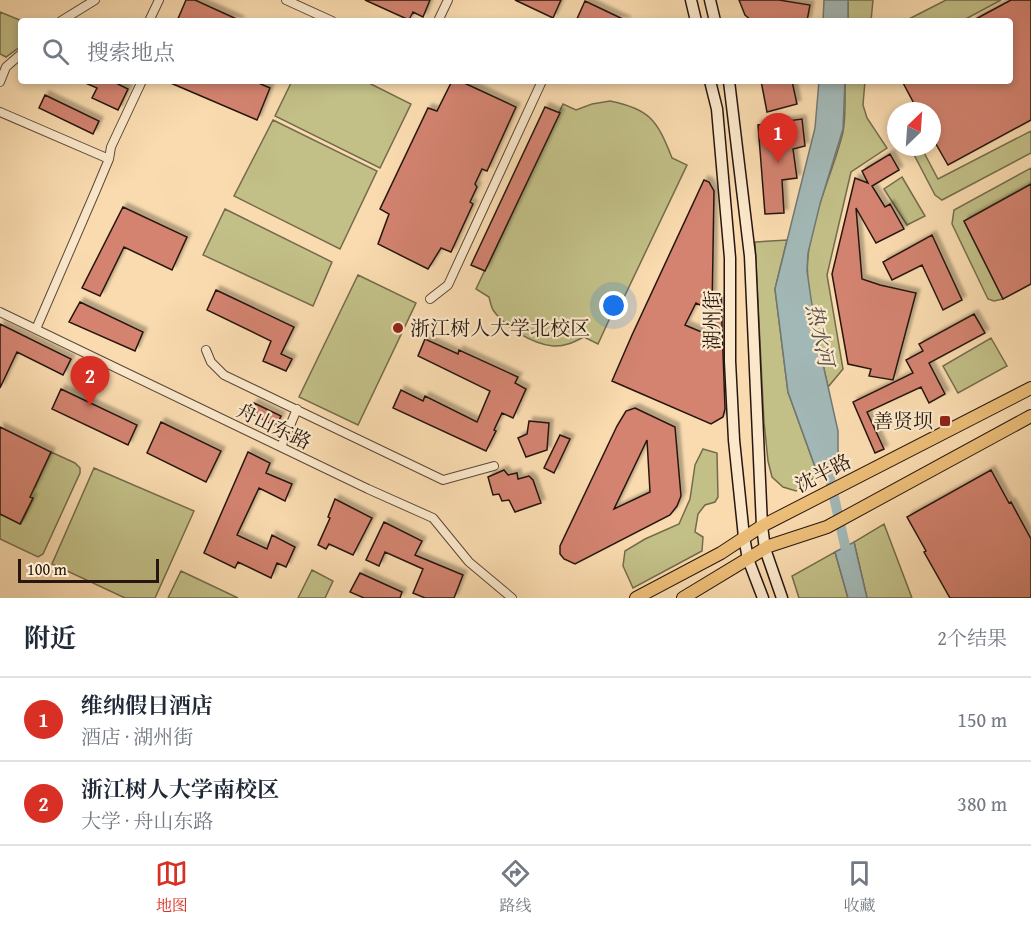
<!DOCTYPE html>
<html lang="zh">
<head>
<meta charset="utf-8">
<style>
  body { margin:0; font-family:"Gentium Book Plus","Noto Serif SC",serif; background:#f6f6f7; color:#1f2937 }
  .compass { position:absolute; left:887px; top:102px; width:54px; height:54px; border-radius:50%; background:#fff; box-shadow:0 3px 9px #0003; rotate:25deg }
  .scale { position:absolute; left:18px; bottom:15px; width:141px; box-sizing:border-box; padding-left:6px; border:3px solid #271710; border-top:0; font-size:16px; line-height:21px; white-space:nowrap; color:#271710; -webkit-text-stroke:4px #fbe8cb; paint-order:stroke }
  .you { position:absolute; left:614px; top:306px; width:21px; height:21px; margin:-15px; border:4px solid #fff; border-radius:50%; background:#1a73e8; box-shadow:0 0 0 9px #1a73e833 }
  .badge { display:grid; place-items:center; width:39px; height:39px; border-radius:50%; background:#d93025; color:#fff; font-size:20px; font-weight:700 }
  .pin { position:absolute; translate:-50% -50px; filter:drop-shadow(0 2px 3px #0008) }
  .pin::after { content:''; position:absolute; top:32px; width:21px; height:18px; background:inherit; clip-path:polygon(0 0,100% 0,50% 100%) }
  .list { margin:0; padding:0; list-style:none }
  h2 { display:flex; justify-content:space-between; align-items:center; height:78px; margin:0; padding:0 24px; font-size:26px }
  h2 small { font-size:20px; font-weight:400; color:#747a83 }
  .list li { display:grid; grid-template-columns:39px 1fr auto; gap:18px; align-items:center; box-sizing:border-box; height:84px; padding:0 24px; border-top:2px solid #e0e1e3 }
  .list b { display:block; font-size:22px; white-space:nowrap }
  .list p { margin:0; font-size:20px; white-space:nowrap; color:#747a83 }
  .list em { font-size:20px; font-style:normal; color:#747a83 }
  .icon { flex:none; width:33px; height:33px; fill:none; stroke:currentColor; stroke-width:2; stroke-linecap:round; stroke-linejoin:round }
  .map { position:relative; flex:none; width:1031px; height:598px; overflow:hidden }
  .search { position:absolute; background:#fff; box-shadow:0 3px 9px #0003; left:18px; right:18px; top:18px; height:66px; display:flex; align-items:center; gap:15px; box-sizing:border-box; padding:0 21px; border-radius:6px; color:#747a83; font-size:22px }
  .sheet { height:246px; background:#fff }
  nav { display:flex; justify-content:space-around; align-items:center; box-sizing:border-box; height:84px; border-top:2px solid #e0e1e3; background:#fff; font-size:16px; color:#747a83 }
  nav a { display:grid; justify-items:center; gap:3px }
  nav .on { color:#d93025 }
  .map>svg:first-child { display:block }
</style>
</head>
<body>
<div class="map">
<svg width="1031" height="598" viewBox="0 0 1031 598">
  <defs>
    <filter id="shadow"><feDropShadow dx="4" dy="-4" stdDeviation="1.5" flood-color="#0004"/></filter>
  </defs>
  <rect width="100%" height="100%" fill="#f9dbaf"/>
  <filter id="stains"><feTurbulence type="fractalNoise" baseFrequency=".00333" numOctaves="4"/><feColorMatrix values="0 0 0 0 .2 0 0 0 0 .09 0 0 0 0 .02 0 0 0 .5 -.17"/></filter>
  <radialGradient id="worn" r=".72"><stop offset=".6" stop-color="#630" stop-opacity="0"/><stop offset="1" stop-color="#630" stop-opacity=".3"/></radialGradient>
  <path fill="#c2bf87" stroke="#746b4c" stroke-width="1.5" d="M848 0H873L871 21H848Z
    M946 0H1001L962 21H905Z
    M0 12 22 21 21 46 6 57 0 54Z
    M292 81H365L411 104 380 168 275 116Z
    M845 81H865L863 105 867 118 887 148 851 172 827 275 843 369 828 387C820 350 804 293 808 256 812 213 833 173 843 132 846 116 845 97 845 81Z
    M610 101C650 109 657 120 672 158L687 165 618 310 609 320 598 344 584 337C574 342 564 347 553 346 532 344 505 327 493 310 491 306 490 301 489 297L476 289 563 104 576 110 592 104Z
    M273 120 377 171 340 249 234 196Z
    M1031 131V153L942 200 935 195 910 147H921L938 179Z
    M1031 168V184L964 221 1003 299 994 301 988 299 952 224 954 210Z
    M902 177 925 216 907 225 884 189Z
    M225 209 332 262 313 306 203 255Z
    M787 240 775 289 788 392 818 475 796 491 783 487 772 477 768 461 764 422 755 242Z
    M358 275 416 303 358 425 299 397Z
    M991 338 1007 366 958 393 943 366Z
    M703 449 717 453 718 497 715 502 705 505 698 514 695 532 703 537 702 551 633 588 623 566 625 551 645 539 679 524 690 499 695 465Z
    M51 452 75 463 80 468V473L43 554 38 557 0 539V514L21 524 33 499 26 494 35 487Z
    M94 468 194 511 155 598H125L52 564Z
    M884 524 912 598H867L854 542Z
    M835 552 848 598H799L792 576Z
    M312 570 333 581 325 598H298Z
    M181 571 238 598H168Z"/>
  <path fill="#a2b8b6" stroke="#717874" stroke-width="1.5" d="M824 0H848V21H823Z
    M819 81H845L843 129 820 204 808 253 807 271 816 333 838 431V465L818 475 788 392 775 289 815 128Z
    M854 542 867 598H848L835 552Z"/>
  <g fill="none" stroke-linecap="round" stroke-linejoin="round">
    <path stroke="#a2b8b6" stroke-width="10" d="M825 457 848 559"/>
  </g>
  <path fill="#d3836f" stroke="#271710" stroke-width="1.5" fill-rule="evenodd" filter="url(#shadow)" d="M186 0H195L241 21H177Z
    M365 0H430L423 17 413 12 409 20Z
    M515 0H561L553 18Z
    M739 0H779L810 5 807 21H752L745 15Z
    M1011 0H1031V120L948 165 932 137V111H918L902 81H1010V21H972Z
    M585 1 627 21H576Z
    M81 81H112L128 89 118 110 92 98 97 88Z
    M166 81H254L270 88 257 120Z
    M452 81H460L516 107 487 171 482 169 475 184 477 187 470 202 473 204 451 252 441 248 428 269 378 244 389 214 380 209 428 108 437 111Z
    M761 81H792L797 104 767 112Z
    M45 95 99 121 93 134 39 108Z
    M545 107 560 113 485 271 471 265Z
    M802 119 805 146 793 149 797 178 782 180 784 213 765 214 758 125Z
    M890 154 899 170 872 186 885 207 890 204 904 229 876 243 856 208 862 279 880 285 916 293 893 380 869 376 871 369 848 364 832 274 855 178 868 183 862 171Z
    M704 180 709 182 714 191 712 311 696 303 685 325 713 337 714 311 721 296 725 409 723 417 711 424 612 381 632 335Z
    M1031 184V284L1003 299 964 221Z
    M123 207 187 237 172 270 124 247 100 296 82 288Z
    M932 235 962 300 943 310 922 265 892 280 883 262Z
    M216 290 294 327 281 354 292 359 286 371 263 361 271 341 207 310Z
    M80 302 143 332 135 351 69 322Z
    M974 314 985 333 929 363 945 394 929 403 921 387 867 412 884 449 875 453 853 402 913 373 906 360 923 351 919 344Z
    M0 324 71 359 63 375 17 352 0 388Z
    M425 339 458 354 459 350 518 377 515 383 526 389 513 418 502 413 494 430 496 431 486 451 393 408 401 390 423 401 425 396 477 422 490 391 418 356Z
    M61 389 137 425 128 445 52 409Z
    M254 403 281 416 276 426 249 413Z
    M635 408 675 427 681 496 677 506 670 515 575 564 564 559 560 554V546L617 426 626 411ZM647 440 650 492 614 509Z
    M529 421 549 423 547 450 526 457 518 438 527 434Z
    M161 422 221 451 206 482 147 453Z
    M0 427 51 452 30 497 33 498 20 524 0 514Z
    M560 435 570 439 554 473 544 468Z
    M248 452 270 463 266 473 292 484 285 501 259 488 237 535 267 549 272 535 295 547 286 567 277 563 271 578 238 562 235 568 204 553Z
    M504 470 508 475 517 473 518 479 529 476 533 480 541 503 515 512 509 500 502 501 499 494 493 495 488 477Z
    M991 470 1009 503 1011 502 1031 539V598H950L924 552 926 551 907 517Z
    M335 499 372 518 353 555 329 544 326 549 318 545 330 518 328 517Z
    M384 522 422 541 415 555 463 575 454 598H425L413 593 423 569 385 552 379 566 366 560Z
    M360 573 402 592 400 598H364L350 592Z"/>
  <g fill="none" stroke-linecap="round" stroke-linejoin="round">
    <g stroke="#5c4838" stroke-width="10">
      <path id="street" d="M286 0 332 21
        M61 21 95 0
        M149 21 159 0
        M438 21 448 0
        M0 82 6 67 21 54
        M0 112 109 159
        M430 299 448 285 542 81
        M0 312 368 489 433 518 469 562 512 598
        M36 329 96 190 109 159 111 147 141 83
        M206 350 211 362 224 375 443 480 494 466
        M281 447 297 409"/>
    </g>
    <g stroke="#271710" stroke-width="13">
      <path id="secondary" d="M691 0 696 21
        M710 0 715 21
        M710 81 717 109 730 258V361L734 440 744 537 748 559 763 598
        M729 81 750 256 762 526 765 549 782 598"/>
    </g>
    <g stroke="#271710" stroke-width="14">
      <path id="primary" d="M636 598 721 553 762 526 1031 388
        M683 598 769 546 827 527 1031 416"/>
    </g>
    <use href="#street" stroke="#fbe8cb" stroke-width="8"/>
    <use href="#secondary" stroke="#fbe8cb" stroke-width="10"/>
    <use href="#primary" stroke="#ecbe78" stroke-width="12"/>
  </g>
  <g fill="#8f2418" stroke="#fbe8cb" stroke-width="2">
    <circle cx="398" cy="328" r="6"/>
    <rect x="939" y="415" width="12" height="12" rx="3"/>
  </g>
  <g text-anchor="middle" stroke-width="4.5" stroke-linejoin="round" paint-order="stroke">
    <g font-size="20" fill="#271710" stroke="#fbe8cb">
      <text transform="translate(712 320) rotate(-90)" y="7">湖州街</text>
      <text transform="translate(274 426) rotate(26)" y="7">舟山东路</text>
      <text transform="translate(823 473) rotate(-27)" y="7">沈半路</text>
    </g>
    <g font-size="20" fill="#271710" stroke="#fbe8cb" text-anchor="start">
      <text x="410" y="335">浙江树人大学北校区</text>
      <text x="933" y="428" text-anchor="end">善贤坝</text>
    </g>
    <g font-size="21" font-style="italic" fill="#524f4a" stroke="#fbe8cb">
      <text transform="translate(820 335) rotate(78)" y="7">热水河</text>
    </g>
  </g>
  <rect width="100%" height="100%" filter="url(#stains)"/>
  <rect width="100%" height="100%" fill="url(#worn)"/>
</svg>
<svg class="compass" viewBox="-18 -18 36 36"><path d="M0-13l5 13h-10z" fill="#e53935"/><path d="M0 13l5-13h-10z" fill="#747a83"/></svg>
<div class="scale">100 m</div>
<div class="you"></div>
<div class="pin badge" style="left:778px;top:163px">1</div>
<div class="pin badge" style="left:90px;top:406px">2</div>
<div class="search"><svg class="icon" aria-label="search" viewBox="0 0 24 24"><circle cx="10" cy="10" r="6"/><path d="M15 15l6 6"/></svg>搜索地点</div>
</div>
<section class="sheet">
<h2>附近<small>2个结果</small></h2>
<ul class="list">
<li><span class="badge">1</span><div><b>维纳假日酒店</b><p>酒店 · 湖州街</p></div><em>150 m</em></li>
<li><span class="badge">2</span><div><b>浙江树人大学南校区</b><p>大学 · 舟山东路</p></div><em>380 m</em></li>
</ul>
</section>
<nav>
<a class="on"><svg class="icon" aria-label="map" viewBox="0 0 24 24"><path d="M3 6l6-2 6 2 6-2v14l-6 2-6-2-6 2zM9 4v14M15 6v14"/></svg>地图</a>
<a><svg class="icon" aria-label="directions" viewBox="0 0 24 24"><path d="M12 3l9 9-9 9-9-9zM9 14v-3h6M13 9l2 2-2 2"/></svg>路线</a>
<a><svg class="icon" aria-label="saved" viewBox="0 0 24 24"><path d="M7 4h10v16l-5-4-5 4z"/></svg>收藏</a>
</nav>
</body>
</html>
